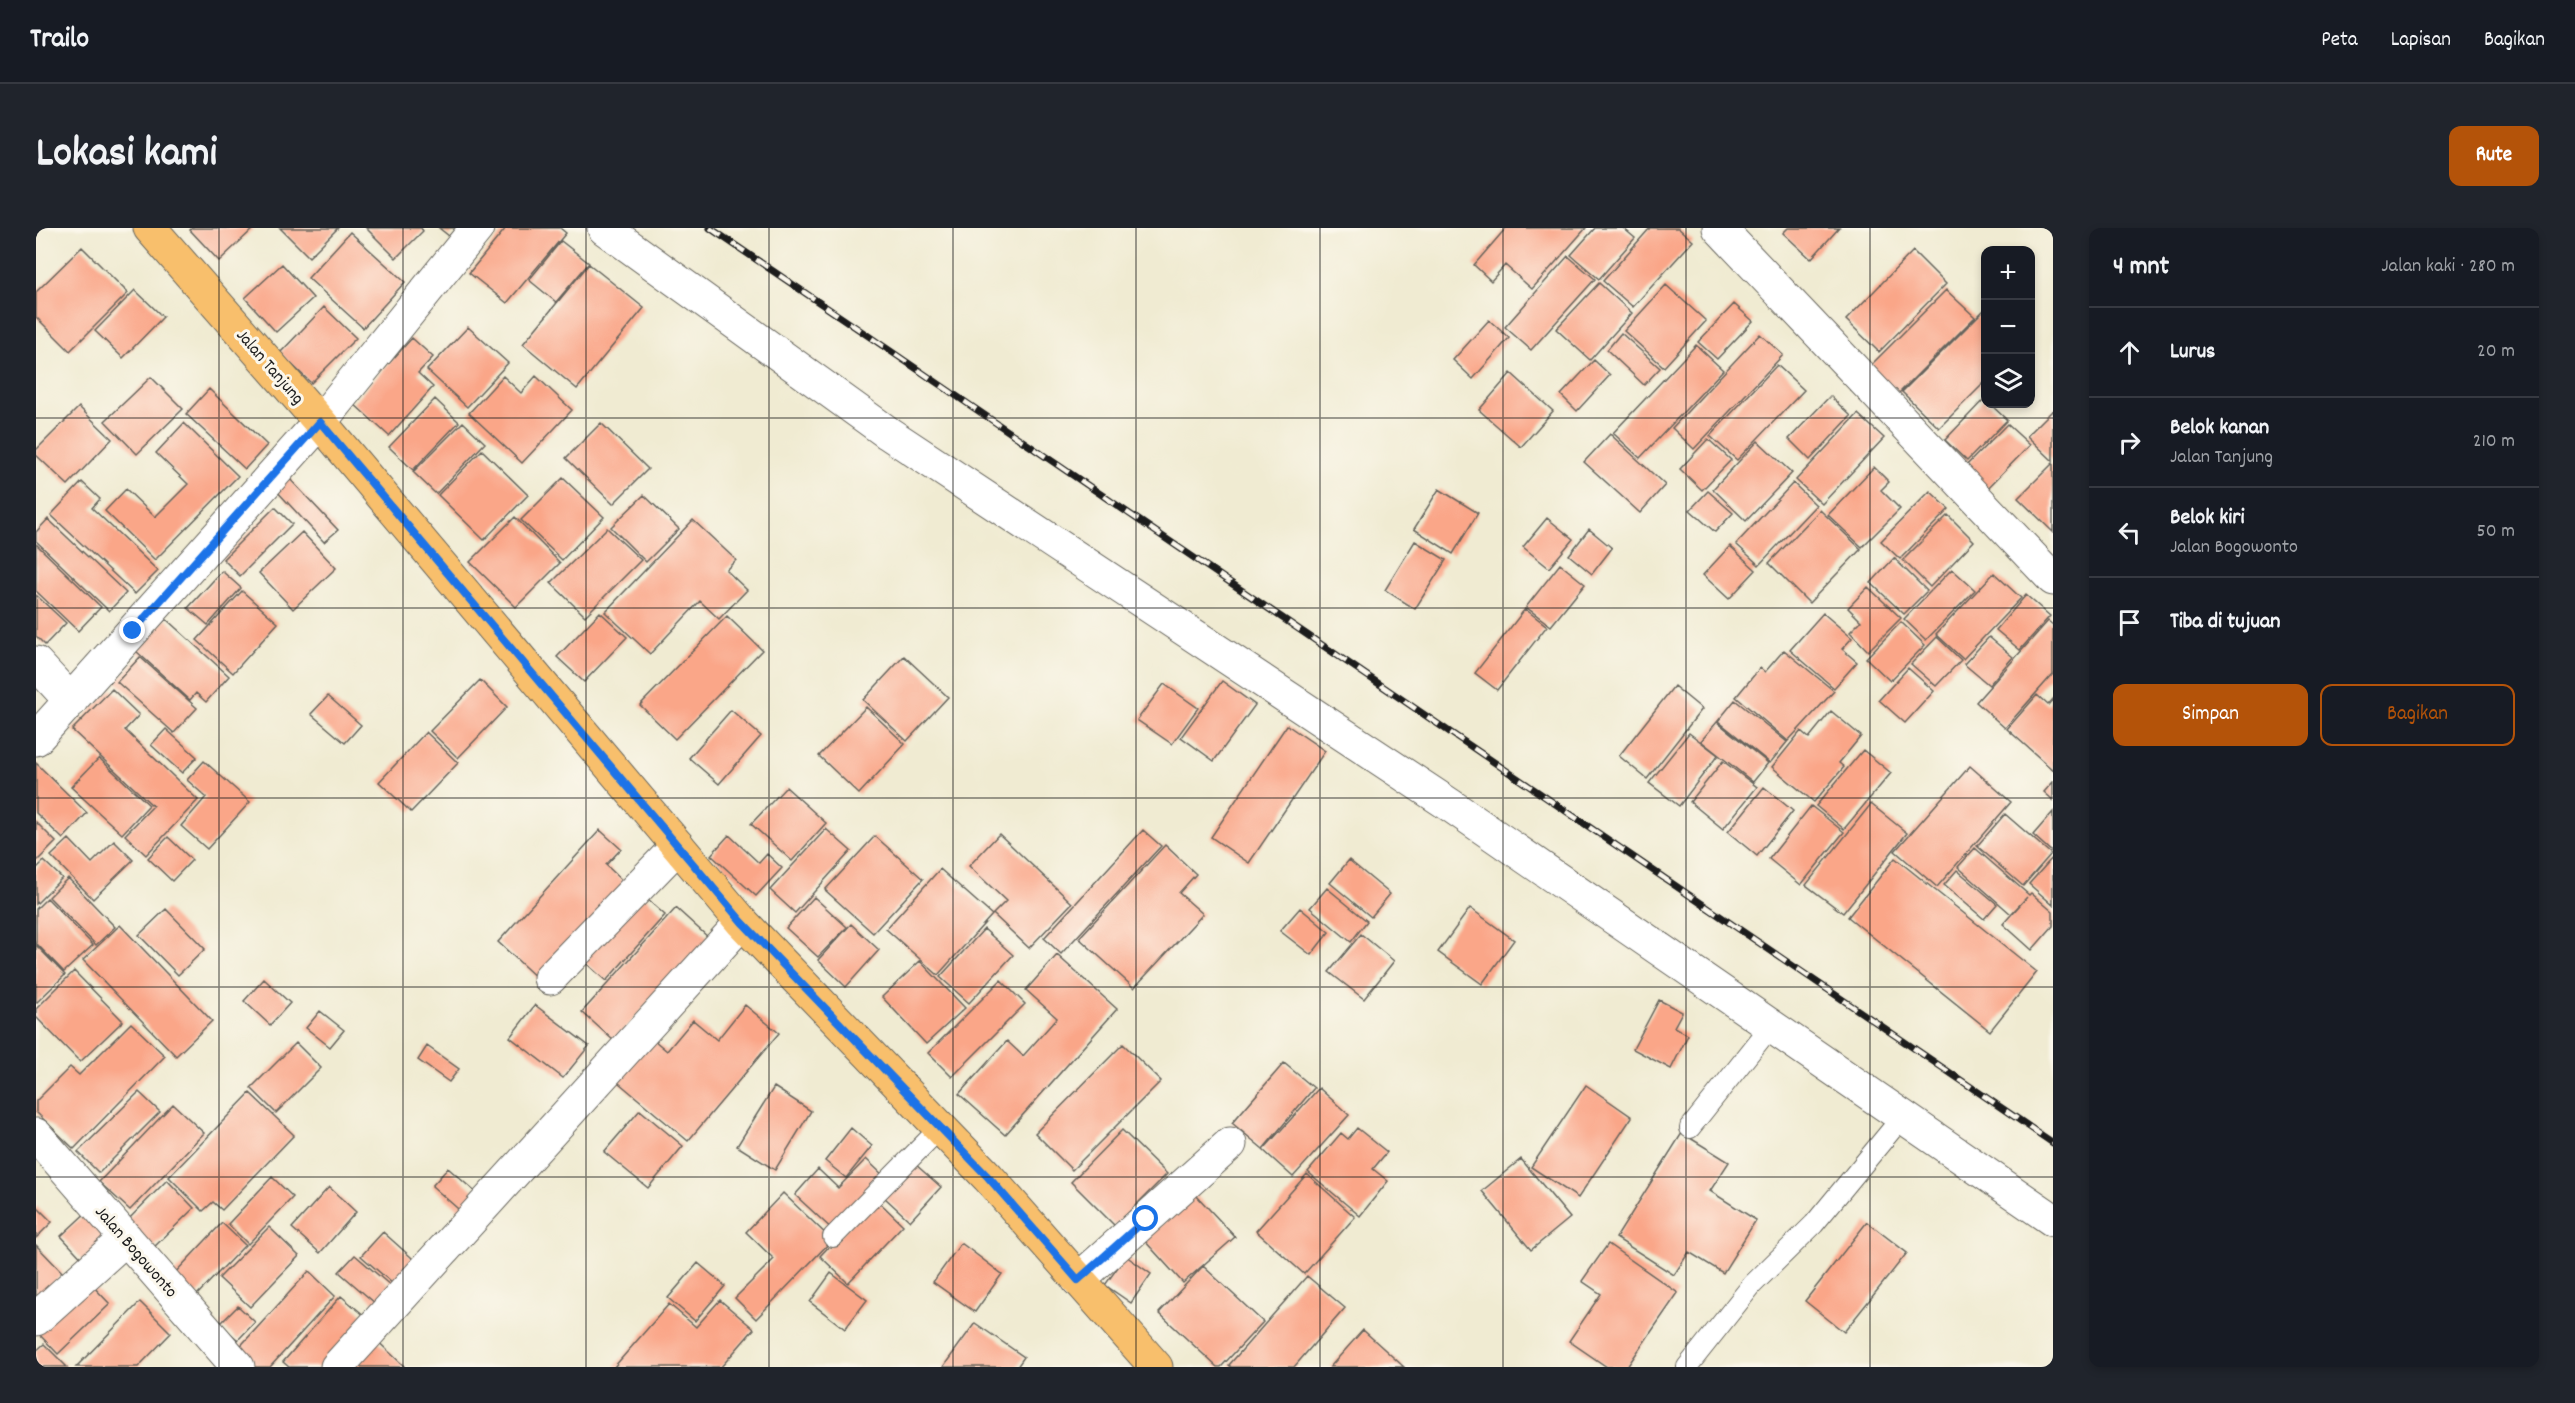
<!DOCTYPE html>
<html lang="id">
<head>
<meta charset="utf-8">
<style>
  body { margin:0; font-family:Dekko,sans-serif; background:#20242c; color:#f1f3f6 }
  .controls { position:absolute; right:18px; top:18px; display:grid; overflow:hidden; border-radius:12px; box-shadow:0 3px 9px #0003 }
  .controls button { width:54px; height:54px; display:grid; place-items:center; padding:0; border:0; border-bottom:2px solid #363941; background:#171b24; color:#f1f3f6; font:30px sans-serif }
  .stop { position:absolute; width:18px; height:18px; margin:-14px; border:4px solid #1a73e8; border-radius:50%; background:#fff }
  .stop.end { background:#1a73e8; border-color:#fff; box-shadow:0 2px 6px #0008 }
  .list { margin:0; padding:0; list-style:none }
  h2 { display:flex; justify-content:space-between; align-items:center; height:78px; margin:0; padding:0 24px; font-size:26px }
  h2 small { font-size:20px; font-weight:400; color:#9ea1a6 }
  .list li { display:grid; grid-template-columns:39px 1fr auto; gap:18px; align-items:center; box-sizing:border-box; height:90px; padding:0 24px; border-top:2px solid #363941 }
  .list b { display:block; font-size:22px; white-space:nowrap }
  .list p { margin:0; font-size:20px; white-space:nowrap; color:#9ea1a6 }
  .list em { font-size:20px; font-style:normal; color:#9ea1a6 }
  .actions { display:flex; gap:12px; padding:18px 24px }
  .actions a { flex:1; padding:14px 0; border:2px solid #b45309; border-radius:12px; text-align:center; font-size:21px; color:#b45309 }
  .actions .main { background:#b45309; color:#fff }
  .icon { flex:none; width:33px; height:33px; fill:none; stroke:currentColor; stroke-width:2; stroke-linecap:round; stroke-linejoin:round }
  .map { position:relative; flex:none; width:2017px; height:1139px; overflow:hidden; border-radius:12px }
  header { display:flex; align-items:center; gap:36px; box-sizing:border-box; height:84px; padding:0 30px; background:#171b24; border-bottom:2px solid #363941 }
  header strong { font-size:28px }
  nav { display:flex; gap:33px; margin-inline-start:auto; font-size:21px }
  .intro { display:flex; align-items:center; justify-content:space-between; box-sizing:border-box; height:144px; padding:0 36px }
  h1 { margin:0; font-size:42px }
  .button { padding:15px 27px; border-radius:12px; background:#b45309; color:#fff; font-size:21px; font-weight:700 }
  main { display:flex; gap:36px; padding:0 36px }
  aside { flex:1; background:#171b24; border-radius:12px; box-shadow:0 3px 9px #0003 }
  .map>svg:first-child { display:block }
</style>
</head>
<body>
<header>
<strong>Trailo</strong>
<nav><a>Peta</a><a>Lapisan</a><a>Bagikan</a></nav>
</header>
<div class="intro"><h1>Lokasi kami</h1><a class="button">Rute</a></div>
<main>
<div class="map">
<svg width="2017" height="1139" viewBox="0 0 2017 1139">
  <rect width="100%" height="100%" fill="#fbf7ec"/>
  <filter id="ink" filterUnits="userSpaceOnUse"><feTurbulence type="fractalNoise" baseFrequency=".0167" numOctaves="2"/><feDisplacementMap in="SourceGraphic" scale="12" xChannelSelector="R" yChannelSelector="G"/><feConvolveMatrix kernelMatrix="1 2 1 2 8 2 1 2 1" color-interpolation-filters="sRGB"/></filter>
  <filter id="wash" filterUnits="userSpaceOnUse"><feTurbulence type="fractalNoise" baseFrequency=".008" numOctaves="4" result="noise"/><feDisplacementMap in="SourceGraphic" scale="24" xChannelSelector="R" yChannelSelector="G"/><feGaussianBlur stdDeviation="1.35" result="paint"/><feColorMatrix in="noise" values="0 0 0 0 0 0 0 0 0 0 0 0 0 0 0 0 0 1.4 0 .05"/><feComposite in="paint" operator="in"/></filter>
  <g filter="url(#wash)">
    <rect width="100%" height="100%" fill="#f0ebd2"/>
    <g id="blocks">
      <path fill="#faa688" d="M156 0H218L183 33 154 2Z
        M244 0H302L273 29Z
        M330 0H385L387 3 360 30Z
        M403 0H420L413 8Z
        M470 0H524L530 5 471 75 433 45Z
        M1470 0H1550L1496 61 1469 37 1455 53 1438 37Z
        M1559 0H1587L1599 10 1563 51 1535 27Z
        M1614 0H1642L1657 13 1597 79 1567 53Z
        M1752 0H1803L1775 31 1747 5Z
        M314 4 369 54 327 100 272 50Z
        M525 13 553 35 520 74 493 52Z
        M46 19 92 65 34 123 0 89V64Z
        M1877 23 1910 56 1843 124 1810 92Z
        M1532 28 1559 51 1495 122 1469 99Z
        M246 36 277 70 240 104 209 70Z
        M553 36 608 80 541 161 487 116Z
        M1563 55 1596 85 1554 132 1520 101Z
        M1630 57 1670 93 1628 139 1588 103Z
        M99 62 127 89 87 130 59 103Z
        M1910 62 1939 89 1853 175 1825 147Z
        M1698 76 1717 93 1681 131 1662 114Z
        M288 79 320 110 275 155 244 125Z
        M1950 80V153L1903 200 1866 164Z
        M1453 92 1473 110 1437 151 1417 132Z
        M432 99 472 135 431 179 391 142Z
        M1585 105 1624 140 1608 157 1571 122Z
        M1724 106 1747 127 1658 221 1636 200Z
        M376 110 397 129 382 145 397 159 353 208 317 175Z
        M1660 117 1687 142 1604 230 1577 205Z
        M1558 132 1574 147 1541 183 1525 167Z
        M1741 137 1768 162 1701 232 1674 208Z
        M1475 145 1517 183 1485 219 1443 182Z
        M467 148 485 165 500 148 536 182 486 235 433 185Z
        M115 149 147 181 101 226 69 193Z
        M173 161 231 217 209 241 150 186Z
        M1794 168 1815 188 1774 232 1753 211Z
        M1950 169V176H1954L1971 192 1931 233 1909 212Z
        M399 171 423 194 377 242 353 219Z
        M43 179 76 211 32 257 0 227V222Z
        M2017 182V233L1991 208Z
        M1822 186 1848 210 1786 276 1760 252Z
        M427 194 449 215 400 266 377 244Z
        M148 195 202 248 119 332 69 283 90 261 119 289 152 256 120 225Z
        M565 195 612 241 577 276 530 230Z
        M1971 196 1994 217 1946 266 1923 245Z
        M1574 206 1629 257 1604 285 1548 234Z
        M1672 211 1695 232 1666 262 1644 241Z
        M1722 213 1756 245 1710 293 1677 261Z
        M446 222 492 267 448 312 402 267Z
        M2017 235V304L1982 270Z
        M1838 239 1853 254 1845 262 1864 281 1826 319 1792 287Z
        M252 249 302 302 288 314 239 261Z
        M527 250 568 289 526 332 485 292Z
        M46 254 64 271 56 280 122 343 99 366 15 287Z
        M1757 255 1780 277 1723 337 1700 316Z
        M1403 261 1442 285 1417 326 1378 301Z
        M1672 263 1697 285 1679 304 1654 282Z
        M1894 263 1913 281 1864 331 1845 313Z
        M608 267 643 301 610 334 575 299Z
        M239 279 256 296 204 348 187 331Z
        M1784 282 1825 321 1773 375 1733 335Z
        M1912 287 1938 313 1894 359 1867 332Z
        M479 289 524 335 480 379 434 334Z
        M1511 290 1537 311 1513 340 1487 319Z
        M12 291 90 365 73 383 0 313V304Z
        M657 292 700 332 690 342 711 362 683 391 664 373 614 426 569 384Z
        M571 300 605 332 549 388 515 355Z
        M1553 301 1576 320 1556 346 1533 327Z
        M266 304 300 340 257 381 223 345Z
        M1379 313 1410 332 1379 381 1349 362Z
        M0 316 65 379 42 403 0 363Z
        M1694 318 1720 342 1693 371 1667 347Z
        M1858 330 1891 363 1868 386 1835 355Z
        M1524 336 1549 356 1515 398 1490 379Z
        M1916 341 1939 362 1890 412 1868 391Z
        M186 343 205 360 172 397 152 380Z
        M1958 345 1985 370 1927 431 1900 406Z
        M1832 359 1865 390 1832 423 1814 404 1825 393 1812 380Z
        M206 363 242 395 197 445 161 412Z
        M0 367 30 395 9 417 0 408Z
        M1990 367 2014 388 1984 422 1960 402Z
        M1489 381 1511 398 1461 462 1439 445Z
        M564 384 591 409 548 454 521 429Z
        M1787 385 1816 410 1806 421 1821 434 1798 460 1754 422Z
        M691 388 726 422 639 511 604 477Z
        M130 391 193 448 170 474 160 465 154 472 100 423Z
        M2012 393 2017 397V446L1969 500 1940 474Z
        M1865 394 1889 417 1854 453 1830 430Z
        M1901 409 1925 432 1900 458 1875 436Z
        M1953 409 1977 429 1953 457 1928 436Z
        M1748 422 1798 463 1752 513 1700 469 1724 440 1729 444Z
        M868 428 912 469 871 513 827 472Z
        M104 429 161 480 138 505 81 454Z
        M1872 440 1898 463 1869 495 1843 472Z
        M444 452 471 479 422 530 394 503Z
        M1186 453 1219 477 1178 533 1145 509Z
        M1128 456 1162 480 1136 516 1101 492Z
        M1638 458 1666 481 1611 551 1583 528Z
        M76 461 103 487 89 502 162 572 110 627 89 607 117 578 36 502Z
        M2001 467 2012 477 2017 471V542L1971 501Z
        M292 468 325 497 309 515 275 486Z
        M1699 472 1751 514 1734 535 1682 493Z
        M830 479 869 516 823 566 783 528Z
        M695 482 725 508 683 556 653 530Z
        M1795 483 1825 508 1803 535 1808 539 1778 574 1736 539 1765 503 1773 510Z
        M1681 494 1732 535 1717 554 1665 513Z
        M1251 497 1289 523 1213 635 1175 609Z
        M130 501 161 529 146 545 115 517Z
        M390 504 422 535 375 584 343 554Z
        M1653 505 1682 527 1643 578 1613 555Z
        M1827 522 1855 545 1808 601 1780 578Z
        M63 530 113 577 86 606 35 559Z
        M168 533 214 574 171 621 145 598 170 569 151 552Z
        M1687 533 1721 559 1687 601 1654 574Z
        M0 535 51 585 27 611 0 585Z
        M1934 538 1975 574 1901 659 1859 623Z
        M2017 554V572L2008 564Z
        M750 559 790 595 756 633 715 596Z
        M1728 559 1757 583 1721 628 1692 604Z
        M1835 576 1871 605 1807 685 1770 657Z
        M1775 578 1808 604 1765 657 1733 631Z
        M2017 584V625L1997 607Z
        M1969 586 2015 626 1987 658 1941 618Z
        M0 594 20 614 0 634Z
        M790 601 815 623 759 685 734 662Z
        M564 602 585 621 570 637 590 656 503 752 462 714Z
        M1107 602 1125 618 1025 726 1008 710Z
        M963 606 1036 675 993 720 957 686 970 673 933 638Z
        M693 607 723 635 731 626 746 640 720 668 675 627Z
        M839 608 887 651 837 705 789 662Z
        M132 609 156 632 136 653 112 630Z
        M33 611 56 635 78 613 97 632 57 671 15 628Z
        M1129 617 1160 646 1143 665 1167 686 1098 760 1043 710Z
        M1939 620 1993 667 1995 665 2017 684V698L1996 722 1967 696 1991 669 1975 686 1922 639Z
        M2017 629V677L1993 656Z
        M1859 630 2001 744 1954 803 1812 689Z
        M1313 632 1354 666 1335 689 1294 655Z
        M8 633 26 650 0 676V641Z
        M904 641 956 687 902 747 850 701Z
        M1921 642 1961 676 1948 691 1908 657Z
        M32 650 79 699 60 717 13 669Z
        M1291 660 1331 693 1315 714 1274 680Z
        M603 664 629 687 570 753 543 729Z
        M778 669 811 699 782 729 750 700Z
        M11 670 57 717 28 744 0 715V681Z
        M640 680 673 710 578 813 546 784Z
        M1264 680 1293 704 1275 727 1244 703Z
        M1434 680 1478 712 1446 756 1402 724Z
        M130 681 169 721 142 747 103 707Z
        M815 696 843 722 810 759 782 732Z
        M84 697 176 793 140 828 47 732Z
        M948 701 977 727 933 775 904 749Z
        M1325 706 1358 733 1328 771 1293 744Z
        M0 717 29 747 0 775Z
        M1021 727 1081 781 969 907 923 866 971 813 987 828 1021 790 990 762Z
        M884 733 929 780 890 816 846 769Z
        M38 743 87 793 44 834 0 789V781Z
        M228 751 254 775 234 797 208 773Z
        M965 752 989 776 916 849 892 825Z
        M1623 772 1646 784 1638 799 1652 807 1635 841 1597 821Z
        M499 777 553 818 527 850 474 809Z
        M709 777 743 805 652 913 577 850 612 807 631 823 657 792 681 812Z
        M284 783 308 802 294 819 270 800Z
        M95 795 129 828 38 921 0 884V873L34 839 43 847Z
        M260 815 285 840 240 885 215 860Z
        M1087 816 1125 853 1036 942 999 905Z
        M391 818 423 841 413 854 382 832Z
        M1248 835 1278 860 1227 921 1196 895Z
        M1550 857 1596 889 1542 970 1495 939Z
        M738 859 775 883 739 942 701 918Z
        M1283 860 1313 887 1257 949 1227 922Z
        M103 864 124 884 63 945 42 924Z
        M214 865 258 907 186 982 177 974 167 983 133 949Z
        M137 876 168 905 94 982 63 954Z
        M604 882 647 918 612 960 568 924Z
        M815 900 836 918 810 950 789 933Z
        M1321 900 1351 924 1337 941 1352 953 1324 988 1272 944 1305 905 1312 911Z
        M1086 902 1131 946 1079 998 1035 954Z
        M1646 905 1693 934 1674 963 1720 992 1687 1045 1653 1024 1638 1047 1580 1010Z
        M830 931 850 950 799 1004 759 967 782 941 802 960Z
        M1485 931 1534 990 1495 1022 1446 963Z
        M879 936 905 959 874 993 848 969Z
        M412 940 445 969 429 987 396 958Z
        M1271 946 1319 989 1268 1046 1220 1003Z
        M236 949 257 969 212 1016 192 996Z
        M131 952 158 980 114 1023 87 997Z
        M293 959 320 984 284 1025 256 1000Z
        M747 965 796 1012 720 1091 699 1070 738 1031 710 1004Z
        M1159 966 1199 1009 1147 1055 1108 1012Z
        M839 970 867 997 812 1055 784 1028Z
        M0 978 16 994 0 1010Z
        M54 981 80 1008 51 1036 25 1008Z
        M1831 994 1871 1025 1808 1104 1769 1073Z
        M186 995 209 1017 158 1070 136 1048Z
        M233 999 263 1028 214 1079 183 1050Z
        M347 1004 385 1038 364 1062 325 1028Z
        M925 1015 966 1046 939 1084 897 1054Z
        M1572 1016 1642 1065 1591 1139H1571L1533 1113 1565 1066 1546 1053Z
        M0 1017 27 1045 0 1072Z
        M319 1027 363 1065 347 1082 303 1044Z
        M1090 1028 1115 1046 1095 1075 1069 1057Z
        M662 1035 689 1058 659 1093 632 1070Z
        M1167 1038 1227 1094 1185 1139H1181L1123 1085Z
        M273 1043 299 1068 234 1139H214L198 1125Z
        M795 1045 831 1072 809 1101 774 1074Z
        M1271 1048 1309 1080 1258 1139H1195L1193 1137Z
        M51 1052 74 1076 22 1126 0 1103Z
        M305 1068 335 1093 295 1139H253L247 1134Z
        M684 1072 718 1101 685 1139H578L633 1076 660 1099Z
        M104 1074 135 1105 102 1139H40Z
        M202 1078 219 1094 202 1112 184 1096Z
        M939 1095 988 1129 981 1139H907Z
        M1327 1102 1368 1139H1294Z
        M335 1107 368 1138 367 1139H306Z
        M8 1116 31 1139H0V1123Z"/>
    </g>
  </g>
  <g filter="url(#ink)">
    <use href="#blocks" fill-opacity="0" stroke="#66645c" stroke-width="1.5"/>
    <g fill="none" stroke-linecap="round" stroke-linejoin="round">
      <g stroke="#66645c" stroke-width="22">
        <path id="lane" d="M1654 900 1735 798
          M797 1009 904 900
          M1651 1139 1716 1057 1778 996 1867 888"/>
      </g>
      <g stroke="#66645c" stroke-width="35">
        <path id="street" d="M568 0 852 205 1414 577 2017 992
          M1683 0 2017 351
          M0 435 35 473
          M0 511 284 194 441 0
          M514 750 642 618
          M0 907 202 1139
          M1042 1052 1194 916
          M0 1091 90 1010
          M301 1139 706 694"/>
      </g>
      <g stroke="#66645c" stroke-width="35">
        <path id="primary" d="M114 0 284 194 706 694 952 949 1120 1139"/>
      </g>
      <use href="#lane" stroke="#fff" stroke-width="20"/>
      <use href="#street" stroke="#fff" stroke-width="33"/>
      <use href="#primary" stroke="#f8bf6c" stroke-width="33"/>
      <g stroke="#1c1c1c" stroke-width="7">
        <path id="rail" d="M674 0 2017 915"/>
      </g>
      <use href="#rail" stroke="#fbf7ec" stroke-width="4.5" stroke-dasharray="14" stroke-linecap="butt"/>
    </g>
  </g>
  <g fill="none" stroke-linecap="round" stroke-linejoin="round" filter="url(#ink)">
    <path stroke="#1a73e8" stroke-width="8" d="M97 403 284 194 706 694 952 949 1042 1052 1110 991"/>
  </g>
  <path fill="none" stroke="#1c1c1c" stroke-width="1.5" stroke-opacity="0.55" d="M183 0V1139M367 0V1139M550 0V1139M733 0V1139M917 0V1139M1100 0V1139M1284 0V1139M1467 0V1139M1650 0V1139M1834 0V1139M0 190H2017M0 380H2017M0 570H2017M0 759H2017M0 949H2017"/>
  <g text-anchor="middle" stroke-width="6" stroke-linejoin="round" paint-order="stroke">
    <g font-size="18" fill="#1c1c1c" stroke="#fbf7ec">
      <text transform="translate(235 138) rotate(49)" y="6">Jalan Tanjung</text>
      <text transform="translate(101 1023) rotate(49)" y="6">Jalan Bogowonto</text>
    </g>
  </g>
</svg>
<div class="controls">
<button>+</button>
<button>−</button>
<button><svg class="icon" aria-label="layers" viewBox="0 0 24 24"><path d="M12 4l9 5-9 5-9-5zM3 14l9 5 9-5"/></svg></button>
</div>
<div class="stop" style="left:1110px;top:991px"></div>
<div class="stop end" style="left:97px;top:403px"></div>
</div>
<aside>
<h2>4 mnt<small>Jalan kaki · 280 m</small></h2>
<ul class="list">
<li><svg class="icon" aria-label="ahead" viewBox="0 0 24 24"><path d="M12 20V5M6 11l6-6 6 6"/></svg><div><b>Lurus</b></div><em>20 m</em></li>
<li><svg class="icon" aria-label="right" viewBox="0 0 24 24"><path d="M7 20v-9h11M14 6l5 5-5 5"/></svg><div><b>Belok kanan</b><p>Jalan Tanjung</p></div><em>210 m</em></li>
<li><svg class="icon" aria-label="left" viewBox="0 0 24 24"><path d="M17 20v-9H6M10 6l-5 5 5 5"/></svg><div><b>Belok kiri</b><p>Jalan Bogowonto</p></div><em>50 m</em></li>
<li><svg class="icon" aria-label="arrive" viewBox="0 0 24 24"><path d="M6 21V4h12l-3 4 3 4H6"/></svg><div><b>Tiba di tujuan</b></div></li>
</ul>
<div class="actions"><a class="main">Simpan</a><a>Bagikan</a></div>
</aside>
</main>
</body>
</html>
